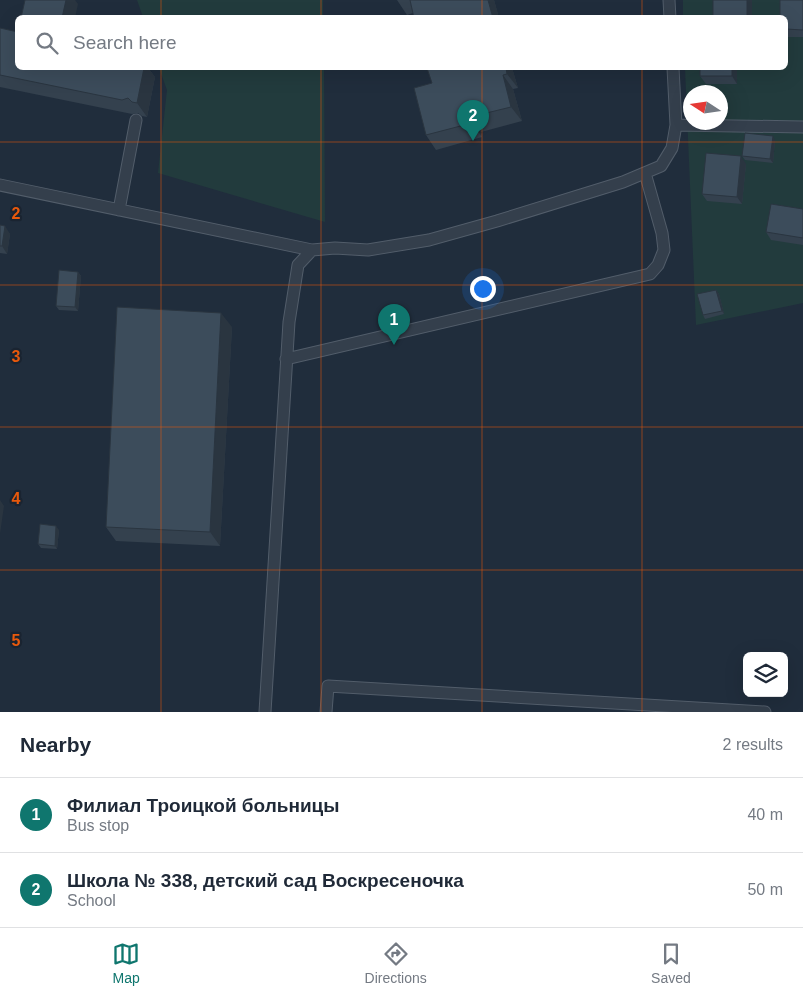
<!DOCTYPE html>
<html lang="en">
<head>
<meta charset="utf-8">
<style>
  body { margin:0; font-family:Arial,sans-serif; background:#f2f2f3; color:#1f2937 }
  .controls { position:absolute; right:15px; bottom:15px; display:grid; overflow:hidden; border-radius:8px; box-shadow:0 5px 20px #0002 }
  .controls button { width:45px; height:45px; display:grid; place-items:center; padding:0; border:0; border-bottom:1px solid #e0e1e3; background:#fff; color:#1f2937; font:25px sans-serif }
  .compass { position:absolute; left:683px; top:85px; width:45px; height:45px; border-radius:50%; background:#fff; box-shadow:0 5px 20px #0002; rotate:282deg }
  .you { position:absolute; left:482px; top:288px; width:18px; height:18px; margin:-12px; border:4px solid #fff; border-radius:50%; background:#1a73e8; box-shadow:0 0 0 8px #1a73e833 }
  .badge { display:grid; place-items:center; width:32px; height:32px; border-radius:50%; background:#0f766e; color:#fff; font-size:16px; font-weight:700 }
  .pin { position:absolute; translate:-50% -41px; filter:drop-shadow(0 1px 2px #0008) }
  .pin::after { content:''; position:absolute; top:26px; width:18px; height:15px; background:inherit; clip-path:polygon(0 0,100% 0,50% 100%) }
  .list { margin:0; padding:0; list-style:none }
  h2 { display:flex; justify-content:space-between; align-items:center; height:65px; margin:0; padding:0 20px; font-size:21px }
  h2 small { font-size:16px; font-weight:400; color:#747a83 }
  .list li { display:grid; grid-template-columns:32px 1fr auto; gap:15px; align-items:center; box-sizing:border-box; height:75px; padding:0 20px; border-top:1px solid #e0e1e3 }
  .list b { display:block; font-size:19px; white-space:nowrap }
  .list p { margin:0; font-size:16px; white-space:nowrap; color:#747a83 }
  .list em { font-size:16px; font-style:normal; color:#747a83 }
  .icon { flex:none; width:28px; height:28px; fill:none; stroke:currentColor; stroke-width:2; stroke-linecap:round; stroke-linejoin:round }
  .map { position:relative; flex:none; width:803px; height:712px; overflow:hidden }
  .search { position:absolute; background:#fff; box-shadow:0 5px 20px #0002; left:15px; right:15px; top:15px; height:55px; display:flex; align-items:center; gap:12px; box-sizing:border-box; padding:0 18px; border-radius:8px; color:#747a83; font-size:19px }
  .sheet { height:215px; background:#fff }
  nav { display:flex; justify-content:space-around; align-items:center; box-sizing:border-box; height:70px; border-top:1px solid #e0e1e3; background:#fff; font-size:14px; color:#747a83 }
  nav a { display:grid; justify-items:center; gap:2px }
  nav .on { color:#0f766e }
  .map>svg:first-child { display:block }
</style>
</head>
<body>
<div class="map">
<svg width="803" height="712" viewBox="0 0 803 712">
  <rect width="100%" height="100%" fill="#202d3c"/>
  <path fill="#223b3d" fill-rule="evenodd" d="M137 0H323V17H143Z
    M683 0H803V303L696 325 685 68H786V18H683ZM690 92H720V122H690Z
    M159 68H324L325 222 158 173 167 90Z"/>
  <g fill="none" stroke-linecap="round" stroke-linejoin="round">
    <g stroke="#525d6a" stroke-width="13">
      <path id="lane" d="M669 0 670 18
        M676 125 803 127
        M0 185 312 250
        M119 210 136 120
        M286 359 650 274 658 265 664 250 662 233 645 173
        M265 712 289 322 298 265 312 250 335 248 368 250 429 240 497 221 623 182 661 166 672 148 676 125 673 68
        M326 712 328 686 765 712"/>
    </g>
    <use href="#lane" stroke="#343f4c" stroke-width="11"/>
  </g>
  <path fill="#34414e" d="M397 0H494L499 18H414L413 13 407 15Z
    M803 0V37H786V18Z
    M0 28 18 68H148L155 77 147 117 142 116 138 113 132 114 0 87Z
    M427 68H512L518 88 513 89 522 121 481 132 482 137 436 150 426 135 432 83Z
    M737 68V84H706L700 76Z
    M775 140 773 163 745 160 742 156Z
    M746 164 742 204 707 201 702 194Z
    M803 209V245L771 240 766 232Z
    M0 225 10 234 7 254 0 253Z
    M78 272 81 276 78 311 59 310 56 306Z
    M716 290 719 294 724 314 705 319 703 315Z
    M232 327 220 546 116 541 106 527Z
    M59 530 57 549 41 548 38 544Z"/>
  <path fill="#2a3540" d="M66 0H75L78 4 75 18H62Z
    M488 0H494L499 18H493Z
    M747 0H752V18H747Z
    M144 68H148L155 77 147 117 137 103Z
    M506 68H512L518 88 507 74Z
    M732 68H737V84L732 76Z
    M503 75 513 89 522 121 511 107Z
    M470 117 481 132 482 137 472 123Z
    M773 136 775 140 773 163 770 159Z
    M741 156 746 164 742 204 737 197Z
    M5 226 10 234 7 254 2 246Z
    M78 272 81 276 78 311 75 307Z
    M716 290 719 294 724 314 722 311Z
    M221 313 232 327 220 546 210 532Z
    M0 500 4 506 0 534Z
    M56 526 59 530 57 549 55 546Z"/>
  <path fill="#3c4c5b" stroke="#2a3540" d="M25 0H66L62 18H21Z
    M410 0H488L493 18H414Z
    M713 0H747V18H713Z
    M780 0H803V30L786 29V18H780Z
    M0 28 18 32V68H144L137 103 132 102 128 98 122 100 0 75Z
    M427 68H506L507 74 503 75 511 107 470 117 472 123 426 135 414 88 432 83Z
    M700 68H732V76H700Z
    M745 133 773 136 770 159 742 156Z
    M706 153 741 156 737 197 702 194Z
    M771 204 803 209V238L766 232Z
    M0 225 5 226 2 246H0Z
    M59 270 78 272 75 307 56 306Z
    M716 290 722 311 703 315 697 294Z
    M117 307 221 313 210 532 106 527Z
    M40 524 56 526 55 546 38 544Z"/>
  <path fill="none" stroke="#e8590c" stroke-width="1" stroke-opacity="0.55" d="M161 0V18M321 0V18M482 0V18M642 0V18M161 68V712M321 68V712M482 68V712M642 68V712M0 142H803M0 285H803M0 427H803M0 570H803"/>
  <g font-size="16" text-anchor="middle" font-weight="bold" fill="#e8590c" stroke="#1a2431" stroke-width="4.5" stroke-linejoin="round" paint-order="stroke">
    <text x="16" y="219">2</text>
    <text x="16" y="362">3</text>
    <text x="16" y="504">4</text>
    <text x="16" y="646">5</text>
  </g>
</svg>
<div class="controls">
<button><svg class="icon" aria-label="layers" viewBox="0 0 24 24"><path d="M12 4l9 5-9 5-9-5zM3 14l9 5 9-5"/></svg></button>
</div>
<svg class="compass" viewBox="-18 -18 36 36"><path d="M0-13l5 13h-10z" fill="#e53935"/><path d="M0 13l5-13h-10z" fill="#747a83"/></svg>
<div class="you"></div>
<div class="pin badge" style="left:394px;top:345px">1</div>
<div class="pin badge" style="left:473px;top:141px">2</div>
<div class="search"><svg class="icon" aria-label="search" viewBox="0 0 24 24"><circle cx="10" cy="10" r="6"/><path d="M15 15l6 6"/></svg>Search here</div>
</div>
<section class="sheet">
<h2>Nearby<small>2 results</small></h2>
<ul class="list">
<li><span class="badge">1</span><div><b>Филиал Троицкой больницы</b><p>Bus stop</p></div><em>40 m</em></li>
<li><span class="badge">2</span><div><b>Школа № 338, детский сад Воскресеночка</b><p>School</p></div><em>50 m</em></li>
</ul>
</section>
<nav>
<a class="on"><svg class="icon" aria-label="map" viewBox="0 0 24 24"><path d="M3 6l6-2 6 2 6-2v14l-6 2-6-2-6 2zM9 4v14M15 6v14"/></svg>Map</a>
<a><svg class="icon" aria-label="directions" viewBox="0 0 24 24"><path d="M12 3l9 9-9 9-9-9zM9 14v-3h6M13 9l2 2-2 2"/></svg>Directions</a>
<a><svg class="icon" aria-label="saved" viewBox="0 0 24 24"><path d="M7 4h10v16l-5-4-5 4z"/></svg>Saved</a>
</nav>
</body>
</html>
